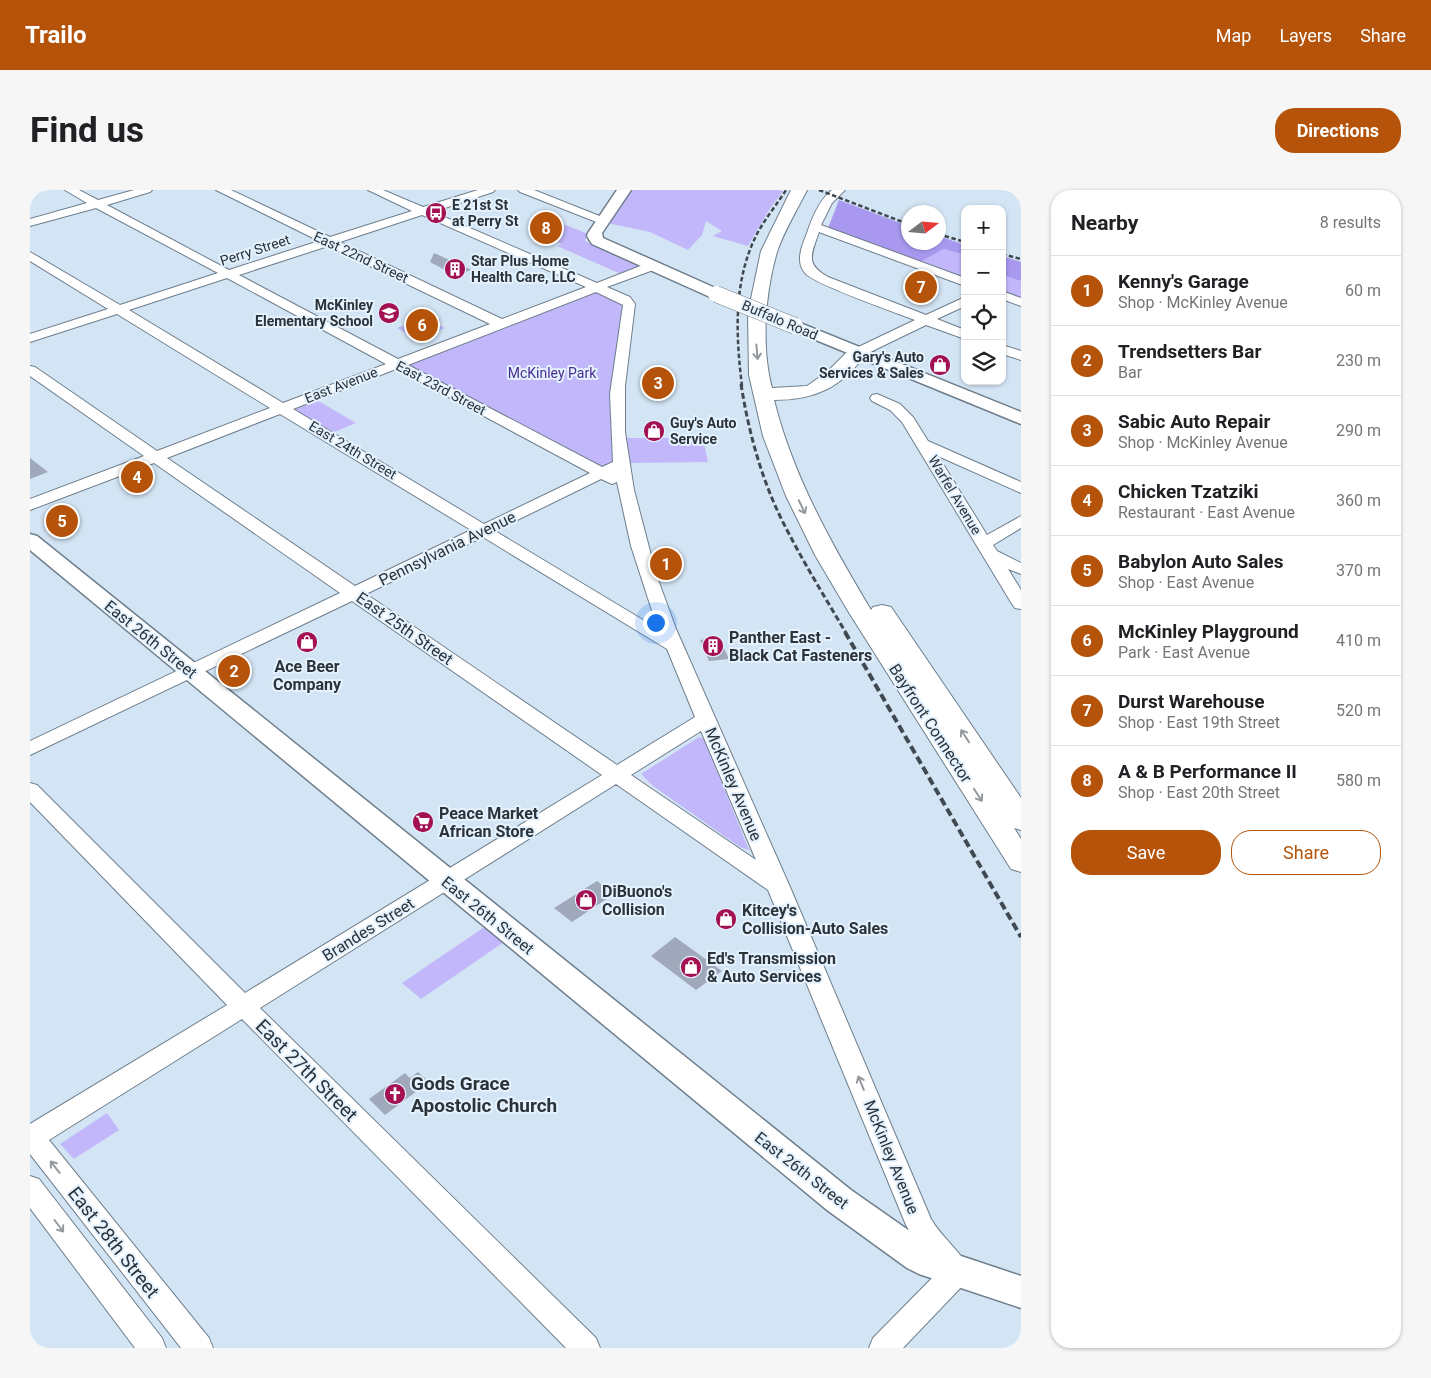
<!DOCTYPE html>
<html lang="en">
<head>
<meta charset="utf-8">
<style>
  body { margin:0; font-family:Roboto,sans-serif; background:#f6f6f6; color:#202124 }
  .controls { position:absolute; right:15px; top:15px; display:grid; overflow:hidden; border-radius:10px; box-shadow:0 1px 4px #0004 }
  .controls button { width:45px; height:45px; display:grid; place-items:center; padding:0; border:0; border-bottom:1px solid #e0e0e0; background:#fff; color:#202124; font:25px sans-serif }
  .compass { position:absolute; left:871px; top:15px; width:45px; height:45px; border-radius:50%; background:#fff; box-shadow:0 1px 4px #0004; rotate:74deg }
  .you { position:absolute; left:625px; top:432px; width:18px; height:18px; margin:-12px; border:4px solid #fff; border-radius:50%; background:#1a73e8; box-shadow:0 0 0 8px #1a73e833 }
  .badge { display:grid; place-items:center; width:32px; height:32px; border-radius:50%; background:#b45309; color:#fff; font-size:16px; font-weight:700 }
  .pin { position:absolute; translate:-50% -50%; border:2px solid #fff; box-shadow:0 1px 5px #0006 }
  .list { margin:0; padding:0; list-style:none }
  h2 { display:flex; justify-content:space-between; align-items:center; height:65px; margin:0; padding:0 20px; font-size:21px }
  h2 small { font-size:16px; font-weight:400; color:#757577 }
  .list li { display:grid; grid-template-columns:32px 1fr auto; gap:15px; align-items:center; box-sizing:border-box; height:70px; padding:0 20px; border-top:1px solid #e0e0e0 }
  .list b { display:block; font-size:19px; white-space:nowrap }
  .list p { margin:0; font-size:16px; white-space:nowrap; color:#757577 }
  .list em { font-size:16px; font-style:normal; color:#757577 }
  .actions { display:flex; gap:10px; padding:15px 20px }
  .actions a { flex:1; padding:11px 0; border:1px solid #b45309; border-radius:20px; text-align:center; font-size:18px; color:#b45309 }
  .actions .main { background:#b45309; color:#fff }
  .icon { flex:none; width:28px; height:28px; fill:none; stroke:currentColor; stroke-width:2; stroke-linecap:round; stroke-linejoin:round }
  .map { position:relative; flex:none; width:991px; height:1158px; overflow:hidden; border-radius:20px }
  header { display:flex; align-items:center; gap:30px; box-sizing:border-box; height:70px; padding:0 25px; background:#b45309; color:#fff }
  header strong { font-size:24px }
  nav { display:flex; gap:28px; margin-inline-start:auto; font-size:18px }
  .intro { display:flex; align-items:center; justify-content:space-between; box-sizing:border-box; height:120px; padding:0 30px }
  h1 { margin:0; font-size:35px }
  .button { padding:12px 22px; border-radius:20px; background:#b45309; color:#fff; font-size:18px; font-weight:700 }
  main { display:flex; gap:30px; padding:0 30px }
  aside { flex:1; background:#fff; border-radius:20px; box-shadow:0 1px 4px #0004 }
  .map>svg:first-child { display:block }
</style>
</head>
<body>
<header>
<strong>Trailo</strong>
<nav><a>Map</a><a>Layers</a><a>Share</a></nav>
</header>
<div class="intro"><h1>Find us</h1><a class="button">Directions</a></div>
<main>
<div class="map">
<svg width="991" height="1158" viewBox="0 0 991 1158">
  <rect width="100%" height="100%" fill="#d3e5f5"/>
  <path fill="#c2b7fa" d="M600 0H748L753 1 739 20 718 56 683 46 692 41 676 31 672 45 658 60 620 42 577 33Z
    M536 35 558 44 555 51 557 52 608 73 609 76 591 84 527 56 532 54 517 47 522 45 516 42Z
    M914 59 935 65V89L890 72Z
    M972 85 991 91V109L972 102Z
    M566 101 593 115 594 118C582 169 584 219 585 271L576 276 567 275 376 175Z
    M403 125 411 130 405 133 415 138 387 149 367 138Z
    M285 209 326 233 302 243 265 221 266 217Z
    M596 248H673L678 272 598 273Z
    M669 547 674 549 719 660 710 657 623 596 611 584Z
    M456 736 474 752 391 809 372 793Z
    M77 923 89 940 44 969 30 954Z"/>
  <path fill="#a998f0" d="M809 10 878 36V52H908L909 46 935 55V65L914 59 890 72 798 38Z
    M972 66 991 72V91L972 85Z"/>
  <path fill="#a0a8bb" d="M404 63 442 80 424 85 400 72Z
    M0 268 18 282 0 289Z
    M689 448 699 469 679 471 670 450Z
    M567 691 584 704 542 732 524 718Z
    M645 747 692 781 666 800 621 766Z
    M388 882 397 890 389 896 391 898 355 925 339 909 375 883 380 888Z"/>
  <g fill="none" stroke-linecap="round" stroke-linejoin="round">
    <g stroke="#6e7e8c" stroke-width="2">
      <path id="minor" d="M35 0H49L68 10 104 0H122L120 2 77 15 199 80 289 51 186 0H201L300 47 382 21 338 0H353L393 17 448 0H465L463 2 403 22 567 93 618 73H626L628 76 626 79 577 97 600 107 605 114 595 196V242L604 300 626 384 646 439 760 697 901 1029C912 1048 932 1062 941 1082L937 1091 873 1158H839L843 1148 909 1081 887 1056 876 1035 738 700 586 594 230 818 566 1148 570 1158H536L212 829 19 950 179 1148 183 1158H151L0 964V934L197 815 0 612V593L7 595 215 803 572 585 322 411 0 565V551L310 403 124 273 0 320V309L114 266 0 186V176L5 177 127 261 240 218 87 124 0 152V144L78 119 0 71V62L90 115 188 83 66 18 0 36V29L57 13ZM392 25 556 97 472 129 310 52ZM298 56 460 134 368 169 209 85ZM197 88 356 174 253 213 99 120ZM566 102 593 115 580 204 583 272 572 277 378 175ZM366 179 560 283 454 334 263 219ZM250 224 441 340 325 396 137 268ZM571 289 582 294 587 292 601 356 628 439 465 341ZM453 347 637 459 665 527 587 575 336 404ZM671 541 726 670 601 585Z
        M488 0H504L577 29 579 31 577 33H569L490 2Z
        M802 0H815L802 13 791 35 935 88V96L789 42C781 65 775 74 798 87L896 125 935 107V116L907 129 935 140V149L896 135 832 166H822L820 163 822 160 885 130C867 123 783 94 775 83 765 71 772 56 777 43 782 28 789 10 802 0Z
        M972 101 991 108V116L972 109Z
        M972 155 991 161V170L972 164Z
        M847 204 870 214 883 227 898 251 991 292V303L908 266 957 345 991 326V338L963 355 967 361 991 373V384L978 379 991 400V419L985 418 982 414 872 232 860 220 842 211 840 208 842 205Z
        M0 986 9 989 132 1148 136 1158H105L0 1018Z"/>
    </g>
    <g stroke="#6e7e8c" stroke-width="3">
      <path id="major" d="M587 0H601L572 43 573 48 692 101 694 104 692 107H680L562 54 557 46 558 43Z
        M765 131 991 222V234L759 139 757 136 759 133Z
        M0 344 7 346 821 1000 901 1056 991 1086V1118L889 1084 877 1078 797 1020 0 360Z"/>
    </g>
    <g stroke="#6e7e8c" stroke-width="2">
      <path id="highway" d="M761 0H777C767 20 754 41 747 62 735 103 731 157 742 198L777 196 797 182 820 159 827 157 834 159 836 163C813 197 785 210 744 210 763 286 801 353 841 420L843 417 852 415 861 417 991 608V640L984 638 991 649V682L981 679 818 421 785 365 756 306 733 246 719 185 718 123 731 61Z"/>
    </g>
    <use href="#minor" fill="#fff" fill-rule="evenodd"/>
    <use href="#major" fill="#fff" fill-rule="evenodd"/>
    <use href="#highway" fill="#fff" fill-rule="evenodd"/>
    <path stroke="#404850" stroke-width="2.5" stroke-dasharray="4.5 2.5" stroke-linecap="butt" d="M789 0 878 34
      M908 44 935 52
      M972 64 991 69
      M712 196C706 147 703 94 725 48 733 31 746 16 756 0"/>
    <path stroke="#404850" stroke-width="3" stroke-dasharray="6 3" stroke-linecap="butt" d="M711 194C719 245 733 295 757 340 775 375 796 409 816 443"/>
    <path stroke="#404850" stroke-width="4" stroke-dasharray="8 4" stroke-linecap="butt" d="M815 442 991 747"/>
    <g stroke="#6e7e8c" stroke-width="17" stroke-linecap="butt">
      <path id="major-bridge" d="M686 104 765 136"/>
    </g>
    <use href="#major-bridge" stroke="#fff" stroke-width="16"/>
  </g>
  <defs><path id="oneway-shaft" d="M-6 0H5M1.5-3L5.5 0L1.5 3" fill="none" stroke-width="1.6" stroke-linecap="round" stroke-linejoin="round" transform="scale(1.25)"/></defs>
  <g stroke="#95989c">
    <use href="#oneway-shaft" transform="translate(727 162) rotate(85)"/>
    <use href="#oneway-shaft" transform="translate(772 317) rotate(65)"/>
    <use href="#oneway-shaft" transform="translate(935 546) rotate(-123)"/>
    <use href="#oneway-shaft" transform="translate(948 605) rotate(57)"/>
    <use href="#oneway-shaft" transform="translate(831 893) rotate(-112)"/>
    <use href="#oneway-shaft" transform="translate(25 977) rotate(-128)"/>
    <use href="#oneway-shaft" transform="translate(29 1036) rotate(53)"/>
  </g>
  <defs>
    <g id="bus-disc" transform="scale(1.125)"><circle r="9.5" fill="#a31153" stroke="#e3f2fe"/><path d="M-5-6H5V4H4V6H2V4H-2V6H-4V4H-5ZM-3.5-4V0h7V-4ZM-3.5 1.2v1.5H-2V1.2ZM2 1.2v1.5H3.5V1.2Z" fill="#fff"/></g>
    <g id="building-disc" transform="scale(1.125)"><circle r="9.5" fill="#a31153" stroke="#e3f2fe"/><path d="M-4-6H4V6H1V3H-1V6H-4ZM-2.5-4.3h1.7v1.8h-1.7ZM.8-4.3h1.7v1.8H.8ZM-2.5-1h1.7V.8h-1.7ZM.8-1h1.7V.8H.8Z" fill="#fff"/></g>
    <g id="school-disc" transform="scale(1.125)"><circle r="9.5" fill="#a31153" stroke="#e3f2fe"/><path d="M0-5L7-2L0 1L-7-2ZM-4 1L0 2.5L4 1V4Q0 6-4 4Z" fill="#fff"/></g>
    <g id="shop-disc" transform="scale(1.125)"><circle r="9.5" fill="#a31153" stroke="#e3f2fe"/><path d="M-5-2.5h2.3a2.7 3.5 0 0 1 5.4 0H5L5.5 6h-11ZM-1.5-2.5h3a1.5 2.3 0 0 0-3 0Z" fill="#fff"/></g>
    <g id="supermarket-disc" transform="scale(1.125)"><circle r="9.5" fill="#a31153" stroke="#e3f2fe"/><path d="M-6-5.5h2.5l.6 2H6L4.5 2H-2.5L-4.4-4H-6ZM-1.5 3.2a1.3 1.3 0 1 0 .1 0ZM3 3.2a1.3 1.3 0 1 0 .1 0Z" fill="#fff"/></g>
    <g id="church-disc" transform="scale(1.125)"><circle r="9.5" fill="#a31153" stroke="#e3f2fe"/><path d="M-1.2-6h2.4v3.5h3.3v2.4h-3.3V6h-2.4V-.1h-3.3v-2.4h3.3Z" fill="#fff"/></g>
  </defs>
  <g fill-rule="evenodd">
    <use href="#bus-disc" x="406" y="23"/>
    <use href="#building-disc" x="425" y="79"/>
    <use href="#school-disc" x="359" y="123"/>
    <use href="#shop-disc" x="910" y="175"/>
    <use href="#shop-disc" x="624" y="241"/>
    <use href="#shop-disc" x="277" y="452"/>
    <use href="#building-disc" x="683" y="456"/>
    <use href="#supermarket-disc" x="393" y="632"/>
    <use href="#shop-disc" x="556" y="710"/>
    <use href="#shop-disc" x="696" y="729"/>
    <use href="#shop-disc" x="661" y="777"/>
    <use href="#church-disc" x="365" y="904"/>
  </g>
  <g text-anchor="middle" stroke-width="4" stroke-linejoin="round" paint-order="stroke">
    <g font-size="14" font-weight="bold" fill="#2b3238" stroke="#e3f2fe" text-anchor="start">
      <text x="422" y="20">E 21st St<tspan x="422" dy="16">at Perry St</tspan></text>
      <text x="441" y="76">Star Plus Home<tspan x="441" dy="16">Health Care, LLC</tspan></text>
      <text x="343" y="120" text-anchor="end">McKinley<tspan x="343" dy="16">Elementary School</tspan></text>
      <text x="894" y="172" text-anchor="end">Gary's Auto<tspan x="894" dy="16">Services &amp; Sales</tspan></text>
      <text x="640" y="238">Guy's Auto<tspan x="640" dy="16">Service</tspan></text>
    </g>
    <g font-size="14" fill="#2b3238" stroke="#e3f2fe">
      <text transform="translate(225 60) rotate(-18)" y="5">Perry Street</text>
      <text transform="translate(331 67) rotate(25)" y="5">East 22nd Street</text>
      <text transform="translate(750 130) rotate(23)" y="5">Buffalo Road</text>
      <text transform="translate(311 195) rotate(-21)" y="5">East Avenue</text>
      <text transform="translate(411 198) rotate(28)" y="5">East 23rd Street</text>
      <text transform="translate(323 260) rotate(31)" y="5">East 24th Street</text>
      <text transform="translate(925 305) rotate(59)" y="5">Warfel Avenue</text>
    </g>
    <g font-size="14" fill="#4a2b8f" stroke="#e3f2fe">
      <text x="522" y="188">McKinley Park</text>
    </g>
    <g font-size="16" fill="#2b3238" stroke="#e3f2fe">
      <text transform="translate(417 358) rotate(-26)" y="6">Pennsylvania Avenue</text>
      <text transform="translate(375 438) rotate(35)" y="6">East 25th Street</text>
      <text transform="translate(121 449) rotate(39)" y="6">East 26th Street</text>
      <text transform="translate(901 533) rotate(57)" y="6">Bayfront Connector</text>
      <text transform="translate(704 594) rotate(67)" y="6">McKinley Avenue</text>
      <text transform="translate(458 725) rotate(39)" y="6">East 26th Street</text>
      <text transform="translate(338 739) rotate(-32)" y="6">Brandes Street</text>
      <text transform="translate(862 967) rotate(68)" y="6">McKinley Avenue</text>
      <text transform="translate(772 980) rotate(38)" y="6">East 26th Street</text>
    </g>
    <g font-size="16" font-weight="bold" fill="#2b3238" stroke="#e3f2fe" text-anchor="start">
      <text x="699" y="453">Panther East -<tspan x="699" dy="18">Black Cat Fasteners</tspan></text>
      <text x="277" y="482" text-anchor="middle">Ace Beer<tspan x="277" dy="18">Company</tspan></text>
      <text x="409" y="629">Peace Market<tspan x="409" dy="18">African Store</tspan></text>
      <text x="572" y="707">DiBuono's<tspan x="572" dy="18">Collision</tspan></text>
      <text x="712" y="726">Kitcey's<tspan x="712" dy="18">Collision-Auto Sales</tspan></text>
      <text x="677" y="774">Ed's Transmission<tspan x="677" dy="18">&amp; Auto Services</tspan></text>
    </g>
    <g font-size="19" fill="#2b3238" stroke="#e3f2fe">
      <text transform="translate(277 880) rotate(45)" y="7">East 27th Street</text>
      <text transform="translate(84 1052) rotate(52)" y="7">East 28th Street</text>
    </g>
    <g font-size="19" font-weight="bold" fill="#2b3238" stroke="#e3f2fe" text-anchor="start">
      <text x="381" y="900">Gods Grace<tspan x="381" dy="22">Apostolic Church</tspan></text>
    </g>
  </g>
</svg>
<div class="controls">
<button>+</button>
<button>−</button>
<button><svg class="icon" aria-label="locate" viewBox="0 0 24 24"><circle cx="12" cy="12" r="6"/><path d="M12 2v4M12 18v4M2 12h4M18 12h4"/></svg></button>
<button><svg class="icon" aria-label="layers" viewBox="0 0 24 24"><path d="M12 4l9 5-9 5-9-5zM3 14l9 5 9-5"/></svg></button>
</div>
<svg class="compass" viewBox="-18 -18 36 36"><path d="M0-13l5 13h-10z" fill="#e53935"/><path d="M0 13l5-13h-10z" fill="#757577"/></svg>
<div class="you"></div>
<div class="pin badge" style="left:636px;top:374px">1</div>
<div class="pin badge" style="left:204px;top:481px">2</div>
<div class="pin badge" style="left:628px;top:193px">3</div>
<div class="pin badge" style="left:107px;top:287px">4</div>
<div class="pin badge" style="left:32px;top:331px">5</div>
<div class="pin badge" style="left:392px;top:135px">6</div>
<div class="pin badge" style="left:891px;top:97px">7</div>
<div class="pin badge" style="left:516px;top:38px">8</div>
</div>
<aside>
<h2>Nearby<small>8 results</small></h2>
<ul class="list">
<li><span class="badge">1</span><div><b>Kenny's Garage</b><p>Shop · McKinley Avenue</p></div><em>60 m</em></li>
<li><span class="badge">2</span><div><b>Trendsetters Bar</b><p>Bar</p></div><em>230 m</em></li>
<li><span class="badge">3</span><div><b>Sabic Auto Repair</b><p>Shop · McKinley Avenue</p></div><em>290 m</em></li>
<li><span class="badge">4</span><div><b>Chicken Tzatziki</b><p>Restaurant · East Avenue</p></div><em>360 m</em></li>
<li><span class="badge">5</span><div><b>Babylon Auto Sales</b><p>Shop · East Avenue</p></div><em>370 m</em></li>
<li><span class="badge">6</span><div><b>McKinley Playground</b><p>Park · East Avenue</p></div><em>410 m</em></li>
<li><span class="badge">7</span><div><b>Durst Warehouse</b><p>Shop · East 19th Street</p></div><em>520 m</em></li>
<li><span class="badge">8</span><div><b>A &amp; B Performance II</b><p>Shop · East 20th Street</p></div><em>580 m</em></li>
</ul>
<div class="actions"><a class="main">Save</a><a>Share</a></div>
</aside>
</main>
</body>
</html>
